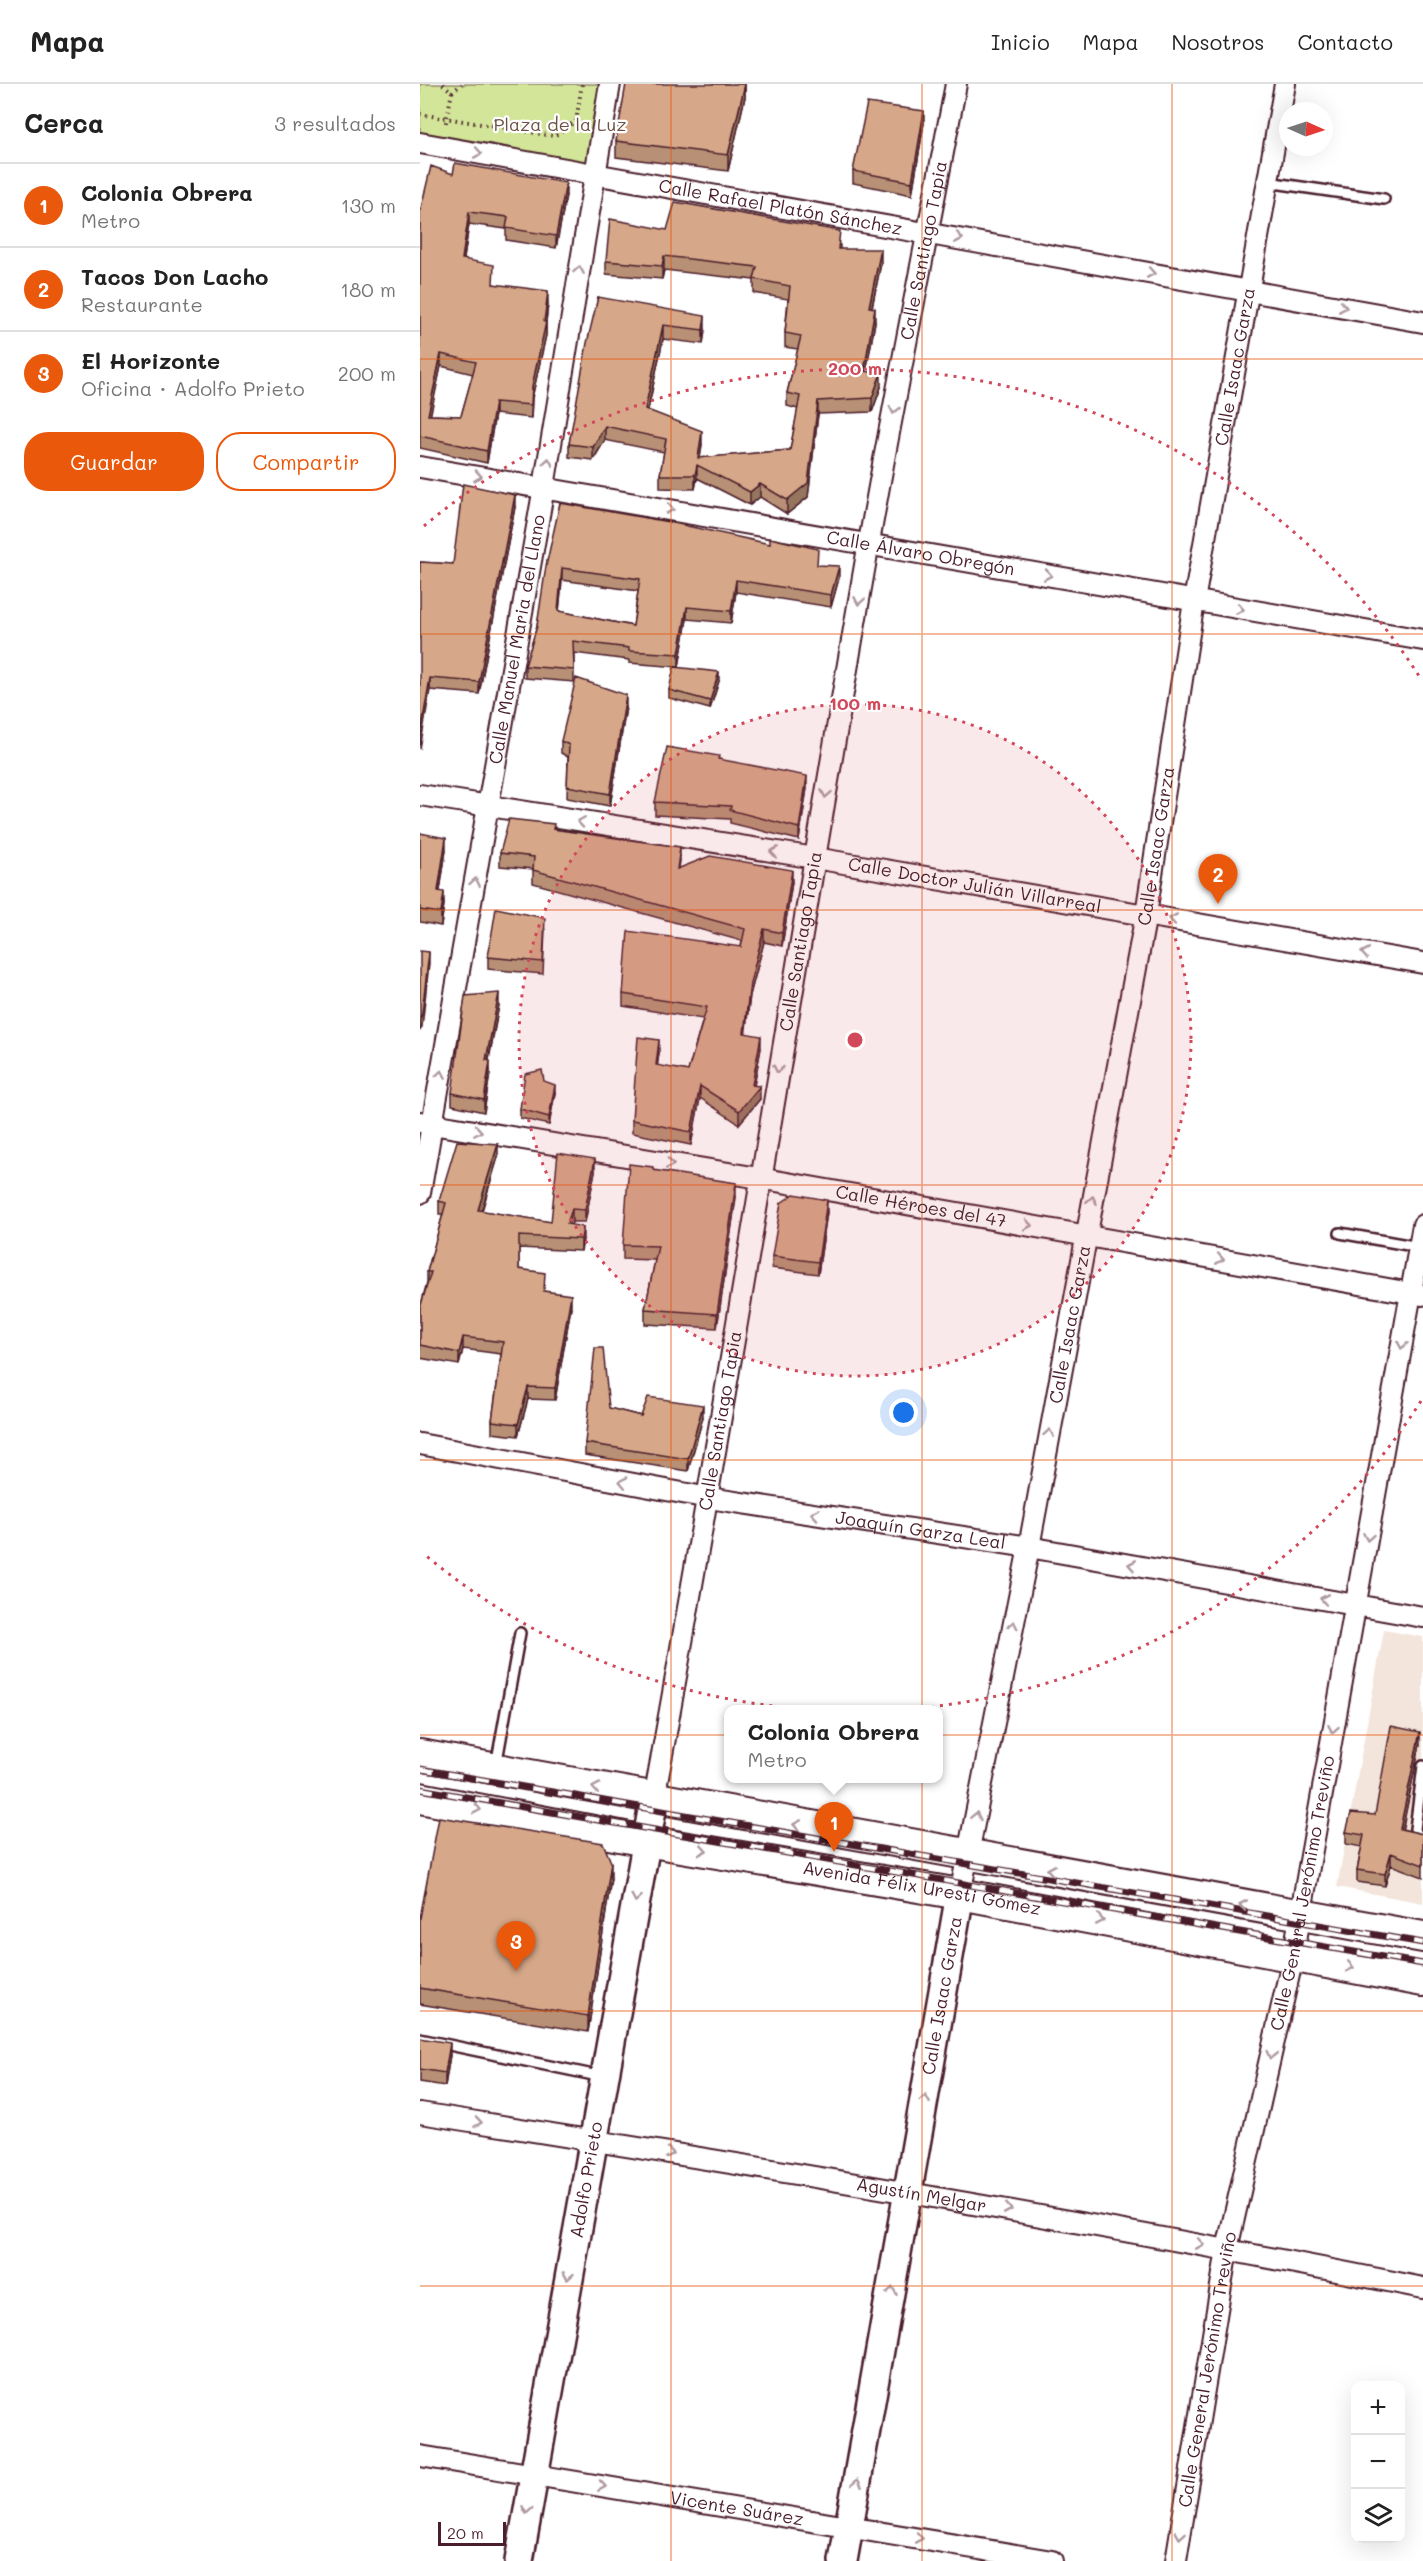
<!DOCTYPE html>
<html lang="es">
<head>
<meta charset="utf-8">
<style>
  body { margin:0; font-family:Mali,sans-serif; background:#f2f2f2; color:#222 }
  .controls { position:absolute; right:18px; bottom:18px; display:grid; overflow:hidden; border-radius:12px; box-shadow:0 6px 24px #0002 }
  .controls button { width:54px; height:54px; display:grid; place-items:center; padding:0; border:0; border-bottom:2px solid #e0e0e0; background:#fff; color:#222; font:30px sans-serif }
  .compass { position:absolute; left:859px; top:18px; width:54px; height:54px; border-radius:50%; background:#fff; box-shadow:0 6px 24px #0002; rotate:93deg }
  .scale { position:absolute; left:18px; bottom:15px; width:68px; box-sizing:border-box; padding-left:6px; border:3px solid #4a1f2b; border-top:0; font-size:16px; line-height:21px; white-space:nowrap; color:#4a1f2b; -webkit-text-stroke:4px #fff; paint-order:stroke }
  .you { position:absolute; left:484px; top:1329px; width:21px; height:21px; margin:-15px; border:4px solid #fff; border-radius:50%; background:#1a73e8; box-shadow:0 0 0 9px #1a73e833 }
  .badge { display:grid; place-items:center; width:39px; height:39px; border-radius:50%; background:#ea580c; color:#fff; font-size:20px; font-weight:700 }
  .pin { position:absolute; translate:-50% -50px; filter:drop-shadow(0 2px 3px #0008) }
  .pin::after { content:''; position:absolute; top:32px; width:21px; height:18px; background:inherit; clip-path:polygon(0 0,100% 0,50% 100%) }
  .popup { position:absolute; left:304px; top:1621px; width:219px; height:78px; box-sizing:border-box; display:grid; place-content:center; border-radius:12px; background:#fff; filter:drop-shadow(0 2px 4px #0005); font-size:20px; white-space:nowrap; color:#767676 }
  .popup b { font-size:22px; color:#222 }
  .popup::after { content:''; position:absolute; left:50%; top:100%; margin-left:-12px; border:12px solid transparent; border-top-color:#fff }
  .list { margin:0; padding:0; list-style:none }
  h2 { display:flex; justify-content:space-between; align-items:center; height:78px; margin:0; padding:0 24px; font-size:26px }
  h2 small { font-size:20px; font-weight:400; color:#767676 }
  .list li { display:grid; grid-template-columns:39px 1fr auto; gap:18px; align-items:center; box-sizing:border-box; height:84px; padding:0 24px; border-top:2px solid #e0e0e0 }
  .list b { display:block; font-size:22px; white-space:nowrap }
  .list p { margin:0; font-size:20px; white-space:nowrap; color:#767676 }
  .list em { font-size:20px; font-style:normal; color:#767676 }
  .actions { display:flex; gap:12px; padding:18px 24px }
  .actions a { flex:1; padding:14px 0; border:2px solid #ea580c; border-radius:24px; text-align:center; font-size:21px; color:#ea580c }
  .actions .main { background:#ea580c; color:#fff }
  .icon { flex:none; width:33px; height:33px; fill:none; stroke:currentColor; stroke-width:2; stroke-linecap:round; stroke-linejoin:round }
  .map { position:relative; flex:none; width:1003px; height:2477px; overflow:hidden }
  header { display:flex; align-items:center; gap:36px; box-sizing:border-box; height:84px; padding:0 30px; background:#fff; border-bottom:2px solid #e0e0e0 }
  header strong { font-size:28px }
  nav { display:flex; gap:33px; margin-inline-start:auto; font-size:21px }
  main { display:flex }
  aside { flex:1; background:#fff }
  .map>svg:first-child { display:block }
</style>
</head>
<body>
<header>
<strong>Mapa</strong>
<nav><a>Inicio</a><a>Mapa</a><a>Nosotros</a><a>Contacto</a></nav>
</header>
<main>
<aside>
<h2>Cerca<small>3 resultados</small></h2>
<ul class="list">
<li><span class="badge">1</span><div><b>Colonia Obrera</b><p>Metro</p></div><em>130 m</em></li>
<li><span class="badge">2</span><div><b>Tacos Don Lacho</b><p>Restaurante</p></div><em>180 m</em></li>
<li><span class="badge">3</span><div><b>El Horizonte</b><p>Oficina · Adolfo Prieto</p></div><em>200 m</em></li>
</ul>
<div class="actions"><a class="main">Guardar</a><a>Compartir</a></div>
</aside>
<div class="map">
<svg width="1003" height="2477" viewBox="0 0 1003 2477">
  <rect width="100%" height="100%" fill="#fff"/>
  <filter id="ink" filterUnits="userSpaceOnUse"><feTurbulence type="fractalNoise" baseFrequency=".0167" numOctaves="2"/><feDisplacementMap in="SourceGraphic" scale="12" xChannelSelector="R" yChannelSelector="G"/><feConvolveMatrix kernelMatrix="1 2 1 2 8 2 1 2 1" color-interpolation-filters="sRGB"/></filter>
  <g filter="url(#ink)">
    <path fill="#f3e5db" d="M964 1546 1003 1553V1819L917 1803Z"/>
    <path fill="#d2e599" stroke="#8e8262" stroke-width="1.5" d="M0 0H190L175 90 0 59Z"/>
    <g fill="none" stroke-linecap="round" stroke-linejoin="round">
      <g stroke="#4a1f2b" stroke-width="14">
        <path id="lane" d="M847 98 964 115
          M920 1149 999 1163
          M76 1682 100 1549
          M1003 1682 995 1745 997 1751 1003 1753
          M0 1955 183 1993"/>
      </g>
      <g stroke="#4a1f2b" stroke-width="24">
        <g id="street">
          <path id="s1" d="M0 59 1003 238"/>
          <path id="s2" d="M0 383 1003 556"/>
          <path id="s3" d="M0 711 395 774 1003 879"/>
          <path id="s4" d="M0 1038 339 1094 1002 1211"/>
          <path id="s5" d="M0 1109 124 403 190 0"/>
          <path id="s6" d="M0 1360 289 1414 609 1463 1003 1533"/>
          <path id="s7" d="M234 1715C310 1299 375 881 448 464 475 309 507 155 536 0"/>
          <path id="s8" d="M540 1810 609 1463 726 830 774 517 865 0"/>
          <path id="s9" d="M0 2029C335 2082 670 2137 1003 2204"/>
          <path id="s10" d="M0 2372 632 2477"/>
          <path id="s11" d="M756 2477 807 2165 873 1873 1003 1141"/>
        </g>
      </g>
      <g stroke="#4a1f2b" stroke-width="32">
        <g id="secondary">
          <path id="s12" d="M99 2477 234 1715"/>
          <path id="s13" d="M423 2477 540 1810"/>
        </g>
      </g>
      <g stroke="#4a1f2b" stroke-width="34">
        <g id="primary">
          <path d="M0 1671 1003 1853"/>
          <path id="s14" d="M0 1714 226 1757 540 1810 1003 1897"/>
        </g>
      </g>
      <path stroke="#4a1f2b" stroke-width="4" stroke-dasharray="1.5 4.5" stroke-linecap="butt" d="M23 0 32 8 25 43
        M32 8 42 0
        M0 30 134 52 156 37 162 0"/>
      <use href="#lane" stroke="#fff" stroke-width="9"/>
      <use href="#street" stroke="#fff" stroke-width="20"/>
      <use href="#secondary" stroke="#fff" stroke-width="27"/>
      <use href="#primary" stroke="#fff" stroke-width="30"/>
      <g stroke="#4a1f2b" stroke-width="7">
        <path id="rail" d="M0 1685 1003 1859
          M0 1705 1003 1880"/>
      </g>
      <use href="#rail" stroke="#fff" stroke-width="4.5" stroke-dasharray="14" stroke-linecap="butt"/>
    </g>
    <path fill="#b89075" stroke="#4a1f2b" stroke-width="1.5" fill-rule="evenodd" d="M325 0V13L308 87 196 73V57Z
      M504 39 492 111 433 99V87Z
      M33 90 146 111 136 164 86 156V145L49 140 44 175 73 200 128 220 126 238V251L112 314 111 334 75 330 67 379 0 364V128ZM21 282 53 290 41 332 10 331Z
      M247 146 420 161V165L461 179 452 224 455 238 446 287 461 303 452 328 398 330 388 413 367 430 340 413 330 421 277 394 275 405 240 404V391L244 368 185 356 173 376 149 373V360L178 213 285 245 283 260 243 255 228 326 282 360 280 374 370 366 378 325 367 322V309L378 265 365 263V249L368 215 334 209V196L244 186 242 195 186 190V177Z
      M140 419 398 481 419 494 411 523 316 508 311 539 267 535 259 583 209 579V576L154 569V598L105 594V582L117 542ZM142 496 218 507 213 542 139 527Z
      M95 423 59 610 10 606 0 478 33 480Z
      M299 597 290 625 249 614V606Z
      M206 623 190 722 147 714 148 673 141 669V657Z
      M299 675 387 704 379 756 310 739V735L235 731V718Z
      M134 745 260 776 259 784 372 798 362 862 344 858 330 911 325 949 341 964 334 1001 340 1015 319 1040 280 1014 271 1061 212 1049V1036L239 969 237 982 268 987 283 935 203 922V910L321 863 322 857 113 799V785L80 782V769Z
      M0 749 26 766 20 807 24 820 21 842 0 838Z
      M125 846 123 890 68 885V873Z
      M79 921 69 976 70 989 64 1028 32 1021V1009Z
      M135 1009 129 1041 100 1034V1025Z
      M78 1073 62 1127 131 1138 175 1087 165 1138H152L151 1141 163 1155 161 1167 99 1164V1185L124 1207 151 1223 135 1316 108 1315 98 1352 72 1349V1337L81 1270 43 1265 39 1281 0 1274V1224L7 1198V1188L23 1130H19V1117Z
      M233 1086 316 1113 297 1244 225 1240V1225L235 1176 203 1175V1161Z
      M407 1128 398 1190 352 1184V1172Z
      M189 1324 221 1332 283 1333 268 1387 165 1371V1359Z
      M1000 1660 982 1745 1003 1750V1793L971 1781 965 1802 937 1798V1786L942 1763 926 1760V1748L955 1731Z
      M191 1794 168 1948 0 1920V1834Z
      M0 1954 30 1971 25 2002 0 1998Z"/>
    <path fill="#96755f" stroke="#4a1f2b" stroke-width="1.5" d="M325 0V13L308 87V71Z
      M504 27V39L492 111V98Z
      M146 99V111L136 164V152Z
      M49 128V140L42 187V175Z
      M461 165V179L449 237V223Z
      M244 172V186L242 195V182Z
      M128 207V220L125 246 126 238V251L112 314 111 334 112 302 124 238Z
      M455 224V238L444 300V287Z
      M285 232V245L283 260V246Z
      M243 241V255L225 339V325Z
      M21 270V282L8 343V331Z
      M461 289V303L452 328V314Z
      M398 317V330L388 413 367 430V416Z
      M75 318V330L67 379V367Z
      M185 342V356L173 376V363Z
      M282 347V360L279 382 278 374Z
      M277 381V394L275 405V391Z
      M340 400V413L330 421V408Z
      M95 411V423L59 610V598Z
      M419 482V494L411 523V511Z
      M142 484V496L138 539V527Z
      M316 496V508L311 539V527Z
      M267 523V535L259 583V570Z
      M299 588V597L290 625V617Z
      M10 594V606L0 665V653Z
      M206 611V623L190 722V710Z
      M387 692V704L379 756V744Z
      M26 754V766L18 819V807Z
      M260 763V776L257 797V785Z
      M372 786V798L362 862V849Z
      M24 808V820L21 842V829Z
      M344 845V858L330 911 324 962V949L330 899Z
      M9 868V880L2 943 0 947V935Z
      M79 909V921L66 988V976Z
      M341 952V964L332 1012 340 1002V1015L319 1040V1027L332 1001Z
      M239 956V969L236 994V981Z
      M70 977V989L64 1028V1016Z
      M135 1001V1009L129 1041V1033Z
      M280 1002V1014L271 1061V1048Z
      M78 1060V1073L58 1138V1126Z
      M175 1075V1087L165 1138V1126Z
      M316 1099V1113L297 1244V1230Z
      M407 1116V1128L398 1190V1178Z
      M152 1125V1138L147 1153V1140Z
      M163 1143V1155L161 1167V1155Z
      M151 1211V1223L135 1316V1304Z
      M43 1253V1265L39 1281V1269Z
      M108 1303V1315L98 1352V1340Z
      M283 1321V1333L268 1387V1375Z
      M1000 1648V1660L980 1757V1745Z
      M971 1769V1781L965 1802V1790Z
      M191 1778V1794L168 1948V1932Z
      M30 1959V1971L25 2002V1989Z"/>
    <path fill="#d6a788" stroke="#4a1f2b" stroke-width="1.5" fill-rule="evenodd" d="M206 0H325L308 71 196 57Z
      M447 19 504 27 492 98 433 87Z
      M35 79 146 99 136 152 86 144 88 133 49 128 42 175 74 181 73 200 128 207 124 238H126L112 302 111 321 75 318 67 367 0 352V128L11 82 33 90ZM21 270 56 278 41 332 8 331Z
      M255 118 420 147 418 165H461L449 223 455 224 444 287 461 289 452 314 398 317 388 399 367 416 340 400 330 408 277 381 275 391H240L246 355 185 342 173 363 149 360 167 259 178 213 285 232 283 246 243 241 225 325 282 347 278 374 370 366 380 312 367 309 381 252 365 249 370 202 334 195 337 183 244 172 242 182 186 177 190 135 247 146Z
      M43 400 95 411 59 598 10 594 0 653V478L33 480Z
      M140 419 249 438 350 460V454L398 465 397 481 419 482 411 511 316 496 311 527 267 523 259 570 209 567V564L153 557 154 586 105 582 117 542 126 482ZM142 484 220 495 213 542 138 527Z
      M254 583 299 588 290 617 249 606Z
      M156 594 206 611 190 710 147 702 149 661 141 657Z
      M247 663 299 672 298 675 387 692 379 744 310 726 311 722 235 718Z
      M89 735 134 740 133 745 260 763 257 785 290 772 372 786 362 849 344 845 330 899 324 949 341 952 332 1001 340 1002 319 1027 280 1002 271 1048 212 1036 218 953 239 956 236 981 268 987 287 923 203 910 208 847 321 863 325 845 113 786 114 773 80 769Z
      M0 749 26 754 18 807 24 808 21 829 0 826Z
      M76 824 125 834 123 878 68 873Z
      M0 867 9 868 2 930 0 935Z
      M79 909 66 976 70 977 64 1016 32 1009 45 912Z
      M122 986 124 997 135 1001 129 1033 100 1025 105 990Z
      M37 1057 78 1060 58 1126 131 1138 138 1069 175 1075 165 1126 152 1125 147 1140 163 1143 161 1155 99 1152V1185L125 1189 124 1207 151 1211 135 1304 108 1303 98 1340 72 1337 83 1258 43 1253 39 1269 0 1261V1224L11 1188H7L26 1119 19 1117Z
      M209 1080 233 1083V1086L316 1099 297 1230 225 1225 238 1162 203 1161Z
      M374 1110 407 1116 398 1178 352 1172 361 1119Z
      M175 1264H183L189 1324 221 1332 228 1313 283 1321 268 1375 165 1359Z
      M971 1642 1000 1648 980 1745 1003 1750V1781L971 1769 965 1790 937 1786 944 1751 926 1748 931 1729 955 1731Z
      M19 1733 183 1759 191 1778 168 1932 0 1904V1834Z
      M0 1954 30 1959 25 1989 0 1985Z"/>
    <defs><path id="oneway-chevron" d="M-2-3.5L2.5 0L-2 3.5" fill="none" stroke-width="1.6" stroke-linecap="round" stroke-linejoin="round" transform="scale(1.5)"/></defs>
    <g stroke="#ae9aa0">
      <use href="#oneway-chevron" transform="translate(58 69) rotate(10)"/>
      <use href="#oneway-chevron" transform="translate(539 154) rotate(10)"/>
      <use href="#oneway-chevron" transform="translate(159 186) rotate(-81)"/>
      <use href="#oneway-chevron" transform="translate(731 189) rotate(10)"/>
      <use href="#oneway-chevron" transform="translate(923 223) rotate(10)"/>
      <use href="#oneway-chevron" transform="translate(474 326) rotate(101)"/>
      <use href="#oneway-chevron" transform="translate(128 378) rotate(-81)"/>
      <use href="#oneway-chevron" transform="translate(58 392) rotate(9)"/>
      <use href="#oneway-chevron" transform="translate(250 425) rotate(10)"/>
      <use href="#oneway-chevron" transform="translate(628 491) rotate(10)"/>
      <use href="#oneway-chevron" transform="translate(439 517) rotate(100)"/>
      <use href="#oneway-chevron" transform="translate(820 525) rotate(10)"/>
      <use href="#oneway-chevron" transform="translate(406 710) rotate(100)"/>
      <use href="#oneway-chevron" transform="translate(161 738) rotate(-171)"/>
      <use href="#oneway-chevron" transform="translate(354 768) rotate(-171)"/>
      <use href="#oneway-chevron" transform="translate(55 798) rotate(-80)"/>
      <use href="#oneway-chevron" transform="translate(753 835) rotate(-170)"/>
      <use href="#oneway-chevron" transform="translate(945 869) rotate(-170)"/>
      <use href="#oneway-chevron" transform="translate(358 985) rotate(100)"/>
      <use href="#oneway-chevron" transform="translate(21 990) rotate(-80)"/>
      <use href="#oneway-chevron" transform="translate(58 1047) rotate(9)"/>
      <use href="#oneway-chevron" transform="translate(250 1080) rotate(9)"/>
      <use href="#oneway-chevron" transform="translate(672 1116) rotate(-79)"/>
      <use href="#oneway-chevron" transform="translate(608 1141) rotate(10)"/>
      <use href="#oneway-chevron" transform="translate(800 1175) rotate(10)"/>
      <use href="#oneway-chevron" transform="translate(982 1261) rotate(100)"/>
      <use href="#oneway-chevron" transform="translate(629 1349) rotate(-80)"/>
      <use href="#oneway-chevron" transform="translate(203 1398) rotate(-169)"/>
      <use href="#oneway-chevron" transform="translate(395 1430) rotate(-171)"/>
      <use href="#oneway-chevron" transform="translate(948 1453) rotate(100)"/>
      <use href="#oneway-chevron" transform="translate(712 1481) rotate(-170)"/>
      <use href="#oneway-chevron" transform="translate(904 1515) rotate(-170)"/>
      <use href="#oneway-chevron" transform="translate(593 1541) rotate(-79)"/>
      <use href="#oneway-chevron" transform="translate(913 1645) rotate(100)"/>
      <use href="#oneway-chevron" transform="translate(176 1704) rotate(-169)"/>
      <use href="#oneway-chevron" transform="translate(57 1725) rotate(11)"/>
      <use href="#oneway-chevron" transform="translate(556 1732) rotate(-79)"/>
      <use href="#oneway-chevron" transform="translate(377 1741) rotate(-170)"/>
      <use href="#oneway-chevron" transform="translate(283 1766) rotate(10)"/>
      <use href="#oneway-chevron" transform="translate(631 1786) rotate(-170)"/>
      <use href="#oneway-chevron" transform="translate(216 1814) rotate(100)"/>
      <use href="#oneway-chevron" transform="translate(823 1821) rotate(-170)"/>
      <use href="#oneway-chevron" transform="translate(680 1836) rotate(11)"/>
      <use href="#oneway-chevron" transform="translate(930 1883) rotate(11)"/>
      <use href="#oneway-chevron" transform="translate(851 1971) rotate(103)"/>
      <use href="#oneway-chevron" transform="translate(505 2015) rotate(-80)"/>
      <use href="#oneway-chevron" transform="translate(58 2038) rotate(9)"/>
      <use href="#oneway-chevron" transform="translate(250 2069) rotate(9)"/>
      <use href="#oneway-chevron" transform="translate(588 2125) rotate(10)"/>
      <use href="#oneway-chevron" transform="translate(780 2160) rotate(10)"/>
      <use href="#oneway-chevron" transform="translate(148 2192) rotate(100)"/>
      <use href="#oneway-chevron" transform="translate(472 2207) rotate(-80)"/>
      <use href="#oneway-chevron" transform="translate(437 2399) rotate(-80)"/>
      <use href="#oneway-chevron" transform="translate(182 2402) rotate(9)"/>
      <use href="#oneway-chevron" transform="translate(107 2426) rotate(100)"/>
      <use href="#oneway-chevron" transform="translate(760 2451) rotate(99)"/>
      <use href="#oneway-chevron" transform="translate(499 2454) rotate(10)"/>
    </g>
  </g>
  <path fill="none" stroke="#e8590c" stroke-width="1.5" stroke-opacity="0.55" d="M251 0V2477M502 0V2477M752 0V2477M0 275H1003M0 550H1003M0 826H1003M0 1101H1003M0 1376H1003M0 1651H1003M0 1927H1003M0 2202H1003"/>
  <circle cx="435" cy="956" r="336" fill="#d1495b" fill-opacity=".12"/>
  <g fill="none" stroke="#d1495b" stroke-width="3" stroke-dasharray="3 6">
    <circle cx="435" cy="956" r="336"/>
    <path d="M1001 1317A671 671 0 0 1 4 1470M4 442A671 671 0 0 1 1001 595"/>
  </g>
  <g text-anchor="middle" stroke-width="4.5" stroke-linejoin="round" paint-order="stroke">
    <g font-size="18" fill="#6c5046" stroke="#fff">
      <text x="140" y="47">Plaza de la Luz</text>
    </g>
    <g font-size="18" fill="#4a1f2b" stroke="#fff">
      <text dy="6" stroke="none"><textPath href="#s1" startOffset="366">Calle Rafael Platón Sánchez</textPath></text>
      <text dy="6" stroke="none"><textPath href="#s7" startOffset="1572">Calle Santiago Tapia</textPath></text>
      <text dy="6" stroke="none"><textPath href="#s8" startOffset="1552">Calle Isaac Garza</textPath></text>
      <text dy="6" stroke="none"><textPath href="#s2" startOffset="508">Calle Álvaro Obregón</textPath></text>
      <text dy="6" stroke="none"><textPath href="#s5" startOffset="562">Calle Manuel Maria del Llano</textPath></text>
      <text dy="6" stroke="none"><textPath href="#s8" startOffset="1066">Calle Isaac Garza</textPath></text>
      <text dy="6" stroke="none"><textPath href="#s3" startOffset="562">Calle Doctor Julián Villarreal</textPath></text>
      <text dy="6" stroke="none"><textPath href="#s7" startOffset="870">Calle Santiago Tapia</textPath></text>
      <text dy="6" stroke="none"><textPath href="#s4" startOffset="508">Calle Héroes del 47</textPath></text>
      <text dy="6" stroke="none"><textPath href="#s8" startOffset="580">Calle Isaac Garza</textPath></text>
      <text dy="6" stroke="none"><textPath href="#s7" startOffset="384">Calle Santiago Tapia</textPath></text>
      <text dy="6" stroke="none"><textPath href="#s6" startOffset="508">Joaquín Garza Leal</textPath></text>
      <text dy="6" stroke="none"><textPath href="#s14" startOffset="510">Avenida Félix Uresti Gómez</textPath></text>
      <text dy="6" stroke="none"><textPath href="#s11" startOffset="680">Calle General Jerónimo Treviño</textPath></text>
      <text dy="6" stroke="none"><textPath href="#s13" startOffset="574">Calle Isaac Garza</textPath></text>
      <text dy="6" stroke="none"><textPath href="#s12" startOffset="387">Adolfo Prieto</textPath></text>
      <text dy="6" stroke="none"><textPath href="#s9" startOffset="508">Agustín Melgar</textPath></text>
      <text dy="6" stroke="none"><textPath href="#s11" startOffset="194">Calle General Jerónimo Treviño</textPath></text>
      <text dy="6" stroke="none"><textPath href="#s10" startOffset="321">Vicente Suárez</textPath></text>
    </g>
  </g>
  <circle cx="435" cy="956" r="9" fill="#d1495b" stroke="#fff" stroke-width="3"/>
  <g font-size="18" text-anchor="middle" font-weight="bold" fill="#d1495b" stroke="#fff" stroke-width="4.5" stroke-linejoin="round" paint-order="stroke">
    <text x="435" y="291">200 m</text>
    <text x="435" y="626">100 m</text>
  </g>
</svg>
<div class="controls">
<button>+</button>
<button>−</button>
<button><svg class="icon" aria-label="layers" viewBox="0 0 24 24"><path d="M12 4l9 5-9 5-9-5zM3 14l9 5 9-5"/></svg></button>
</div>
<svg class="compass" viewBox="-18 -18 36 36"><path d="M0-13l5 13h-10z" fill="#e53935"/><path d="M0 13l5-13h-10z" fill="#767676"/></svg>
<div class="scale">20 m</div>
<div class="you"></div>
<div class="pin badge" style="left:414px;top:1768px">1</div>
<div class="popup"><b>Colonia Obrera</b>Metro</div>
<div class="pin badge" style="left:798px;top:820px">2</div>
<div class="pin badge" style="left:96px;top:1887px">3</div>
</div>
</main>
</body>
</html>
